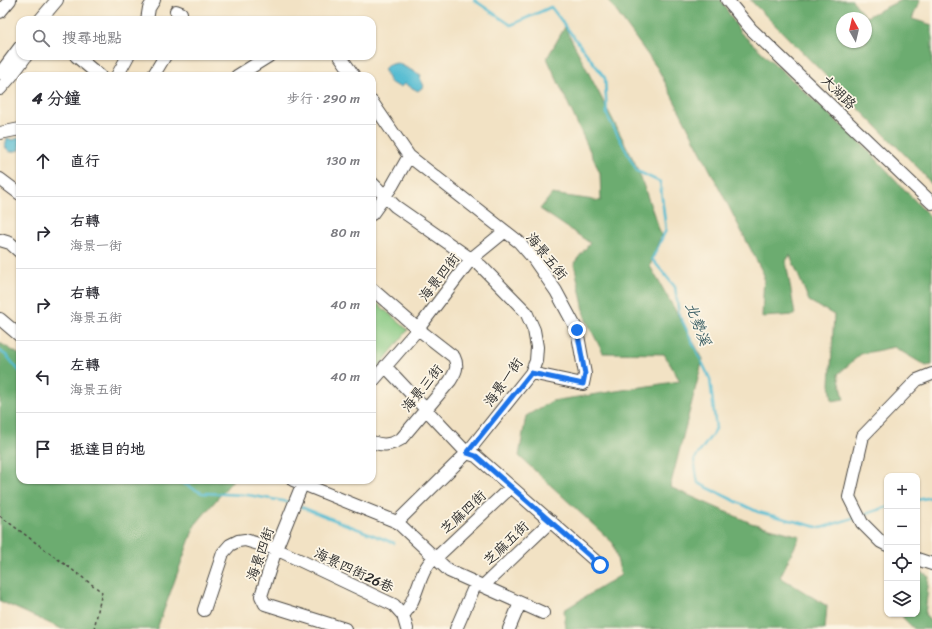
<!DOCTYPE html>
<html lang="zh-TW">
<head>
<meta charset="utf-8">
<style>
  body { margin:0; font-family:Sriracha,"LXGW WenKai TC",sans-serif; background:#f2f2f3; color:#2b2b33 }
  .controls { position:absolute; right:12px; bottom:12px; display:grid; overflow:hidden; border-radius:8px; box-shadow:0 1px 3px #0004 }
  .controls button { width:36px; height:36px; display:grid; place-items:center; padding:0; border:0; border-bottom:1px solid #e1e1e2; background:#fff; color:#2b2b33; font:20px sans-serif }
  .compass { position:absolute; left:836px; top:12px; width:36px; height:36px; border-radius:50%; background:#fff; box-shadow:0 1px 3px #0004; rotate:352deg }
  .stop { position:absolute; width:12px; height:12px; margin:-9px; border:3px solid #1a73e8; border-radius:50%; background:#fff }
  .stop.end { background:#1a73e8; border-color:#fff; box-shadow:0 1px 4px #0008 }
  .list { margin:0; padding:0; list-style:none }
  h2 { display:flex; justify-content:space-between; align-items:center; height:52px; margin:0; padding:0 16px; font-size:17px }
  h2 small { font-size:13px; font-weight:400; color:#7c7c81 }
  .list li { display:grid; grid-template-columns:26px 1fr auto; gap:12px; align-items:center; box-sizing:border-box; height:72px; padding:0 16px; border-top:1px solid #e1e1e2 }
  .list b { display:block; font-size:15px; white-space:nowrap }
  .list p { margin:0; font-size:13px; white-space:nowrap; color:#7c7c81 }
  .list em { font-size:13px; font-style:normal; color:#7c7c81 }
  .icon { flex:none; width:22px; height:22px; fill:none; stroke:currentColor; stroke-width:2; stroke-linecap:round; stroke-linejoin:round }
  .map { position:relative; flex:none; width:932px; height:629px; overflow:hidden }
  .search { position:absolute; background:#fff; box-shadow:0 1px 3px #0004; left:16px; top:16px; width:360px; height:44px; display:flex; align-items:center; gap:10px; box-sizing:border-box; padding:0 14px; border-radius:12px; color:#7c7c81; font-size:15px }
  .panel { position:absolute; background:#fff; box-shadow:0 1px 3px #0004; left:16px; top:72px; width:360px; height:412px; border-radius:12px }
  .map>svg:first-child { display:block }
</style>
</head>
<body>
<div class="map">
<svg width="932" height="629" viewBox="0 0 932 629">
  <rect width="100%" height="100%" fill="#fcf5e5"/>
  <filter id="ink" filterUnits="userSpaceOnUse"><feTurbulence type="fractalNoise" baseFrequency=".025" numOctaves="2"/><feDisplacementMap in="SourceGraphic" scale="8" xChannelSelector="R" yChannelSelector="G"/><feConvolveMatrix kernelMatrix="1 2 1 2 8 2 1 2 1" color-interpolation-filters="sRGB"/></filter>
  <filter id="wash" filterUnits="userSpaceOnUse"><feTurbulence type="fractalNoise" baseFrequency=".012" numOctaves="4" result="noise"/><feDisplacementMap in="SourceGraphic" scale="16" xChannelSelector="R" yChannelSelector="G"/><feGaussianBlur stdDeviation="0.9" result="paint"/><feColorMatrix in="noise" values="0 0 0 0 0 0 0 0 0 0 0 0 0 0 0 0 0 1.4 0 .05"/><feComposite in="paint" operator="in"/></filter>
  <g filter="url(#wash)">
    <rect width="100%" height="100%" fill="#f2e2c4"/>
    <path fill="#85c881" stroke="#587a56" d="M372 299 408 330 372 375Z"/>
    <path fill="#6cac6f" stroke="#4c6c4d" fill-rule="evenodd" d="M608 0H721L740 32 866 148 932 219V365L926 366 894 347 861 354 838 374 844 399 832 401 830 384 834 315 809 301 790 255 786 261 795 315 762 317 764 275 658 69Z
      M750 0H852L866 17 901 0H920L912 19 932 25V185L921 171ZM842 18H866V42H842Z
      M565 27 637 167 661 235 650 266 703 359 670 487 751 523 800 536 780 577 827 606 825 629H566L564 610 621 575 613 543 519 456 526 416 552 401 680 381 664 354 603 353 586 320 574 263 590 243 540 209 552 194 601 201 600 173 547 58Z
      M0 343 20 355V480H233L195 525 157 629H62L0 601Z
      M917 569 929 577 925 615 932 623V629H914L903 618V614H917Z"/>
    <path fill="#55bcd2" stroke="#40747e" d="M397 63 421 75 420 78 424 86 418 91 405 84 400 87C386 82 390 80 384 69L388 65Z
      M20 137V150L10 152 5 147 7 138 13 140Z"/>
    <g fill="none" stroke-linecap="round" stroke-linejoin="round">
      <path stroke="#55bcd2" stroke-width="2.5" d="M474 0 511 25 551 7 605 78 607 115 637 171 660 182 666 230 652 259 675 287 679 314 710 379 716 429 694 460 698 483 758 512 821 528 856 517
        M0 351 7 356 20 372
        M176 480 202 493 248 495 289 502
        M917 500 932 497
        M301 507 394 543
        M863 515 887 507"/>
    </g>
  </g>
  <g filter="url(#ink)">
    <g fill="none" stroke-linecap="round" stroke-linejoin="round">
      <g stroke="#494642" stroke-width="14">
        <path id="minor" d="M727 0 751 29 932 203
          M176 11 181 13 182 20
          M0 12 10 0
          M40 20 57 0
          M147 20 149 8 154 0
          M76 56 100 76
          M340 56 354 76
          M5 67 20 47
          M0 73 5 67 13 74 26 56
          M117 76 128 56
          M153 76 165 56
          M237 76 269 56
          M0 89 13 74
          M372 102 409 156 519 242 533 258 556 291 577 330 585 374 583 384 531 373
          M0 133 20 129
          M0 179 20 194
          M372 214 392 186 409 156
          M0 240 10 243 20 252
          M372 289 418 329 454 357C459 367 455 373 450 381L401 439C391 445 383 446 372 442
          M0 319 20 336
          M385 366 467 453 476 456 600 565
          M372 382 418 329 471 259 504 232
          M293 480 397 522 467 453 531 373 536 361 537 347 534 330 526 312 481 266 395 206 372 183
          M304 480 276 549 261 596 265 604 345 629
          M397 522 449 571 543 613
          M887 545 881 542 862 523 849 497 863 436 917 380 932 374
          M917 559 932 564
          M483 586 551 521
          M204 610 223 553 230 545 238 541 245 540 276 549 394 605 403 615 407 629
          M403 615C420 598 417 566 440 554L511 487
          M456 629 476 583
          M509 629 520 603"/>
      </g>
      <path stroke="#494642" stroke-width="1.5" stroke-dasharray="3 3" stroke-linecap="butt" d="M0 516 102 592 94 629"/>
      <use href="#minor" stroke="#fff" stroke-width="12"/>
    </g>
  </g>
  <g fill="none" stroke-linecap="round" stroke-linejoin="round" filter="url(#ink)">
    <path stroke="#1a73e8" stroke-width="5" d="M577 330 585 374 583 384 531 373 467 453 476 456 600 565"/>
  </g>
  <g text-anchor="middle" stroke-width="3.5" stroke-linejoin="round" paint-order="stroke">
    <g font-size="14" fill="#2b2b2b" stroke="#fcf5e5">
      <text transform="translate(839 92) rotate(44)" y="5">大湖路</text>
      <text transform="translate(547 256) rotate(51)" y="5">海景五街</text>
      <text transform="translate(439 277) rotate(-52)" y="5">海景四街</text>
      <text transform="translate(503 382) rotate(-55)" y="5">海景一街</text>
      <text transform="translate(422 388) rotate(-51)" y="5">海景三街</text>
      <text transform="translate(463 512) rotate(-43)" y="5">芝麻四街</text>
      <text transform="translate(506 543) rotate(-44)" y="5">芝麻五街</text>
      <text transform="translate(260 554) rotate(-71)" y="5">海景四街</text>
      <text transform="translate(354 570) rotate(25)" y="5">海景四街26巷</text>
    </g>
    <g font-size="15" font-style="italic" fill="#3a5e65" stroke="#fcf5e5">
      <text transform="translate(698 324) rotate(69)" y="5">北勢溪</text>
    </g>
  </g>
</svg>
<div class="controls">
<button>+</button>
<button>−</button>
<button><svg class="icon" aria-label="locate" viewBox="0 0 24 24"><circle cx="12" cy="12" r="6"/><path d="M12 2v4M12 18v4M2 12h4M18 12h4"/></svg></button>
<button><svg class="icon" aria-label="layers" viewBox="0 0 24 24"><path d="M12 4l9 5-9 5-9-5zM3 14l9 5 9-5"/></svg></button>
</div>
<svg class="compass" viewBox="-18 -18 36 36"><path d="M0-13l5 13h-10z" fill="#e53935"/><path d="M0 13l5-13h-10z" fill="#7c7c81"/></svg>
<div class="stop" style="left:600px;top:565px"></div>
<div class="stop end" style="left:577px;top:330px"></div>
<div class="search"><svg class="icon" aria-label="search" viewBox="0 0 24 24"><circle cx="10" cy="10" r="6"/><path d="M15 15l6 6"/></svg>搜尋地點</div>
<section class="panel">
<h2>4 分鐘<small>步行 · 290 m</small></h2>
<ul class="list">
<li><svg class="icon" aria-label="ahead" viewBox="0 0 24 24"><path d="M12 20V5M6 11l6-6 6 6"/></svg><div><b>直行</b></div><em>130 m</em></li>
<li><svg class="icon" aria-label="right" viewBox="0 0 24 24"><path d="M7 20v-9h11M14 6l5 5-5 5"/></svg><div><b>右轉</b><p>海景一街</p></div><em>80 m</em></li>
<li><svg class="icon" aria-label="right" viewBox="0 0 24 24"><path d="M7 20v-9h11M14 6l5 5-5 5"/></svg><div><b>右轉</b><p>海景五街</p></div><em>40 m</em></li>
<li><svg class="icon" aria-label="left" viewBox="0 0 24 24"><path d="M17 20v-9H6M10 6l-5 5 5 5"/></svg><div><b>左轉</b><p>海景五街</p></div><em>40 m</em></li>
<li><svg class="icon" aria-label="arrive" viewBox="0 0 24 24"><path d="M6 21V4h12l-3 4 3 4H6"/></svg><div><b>抵達目的地</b></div></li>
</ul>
</section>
</div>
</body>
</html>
